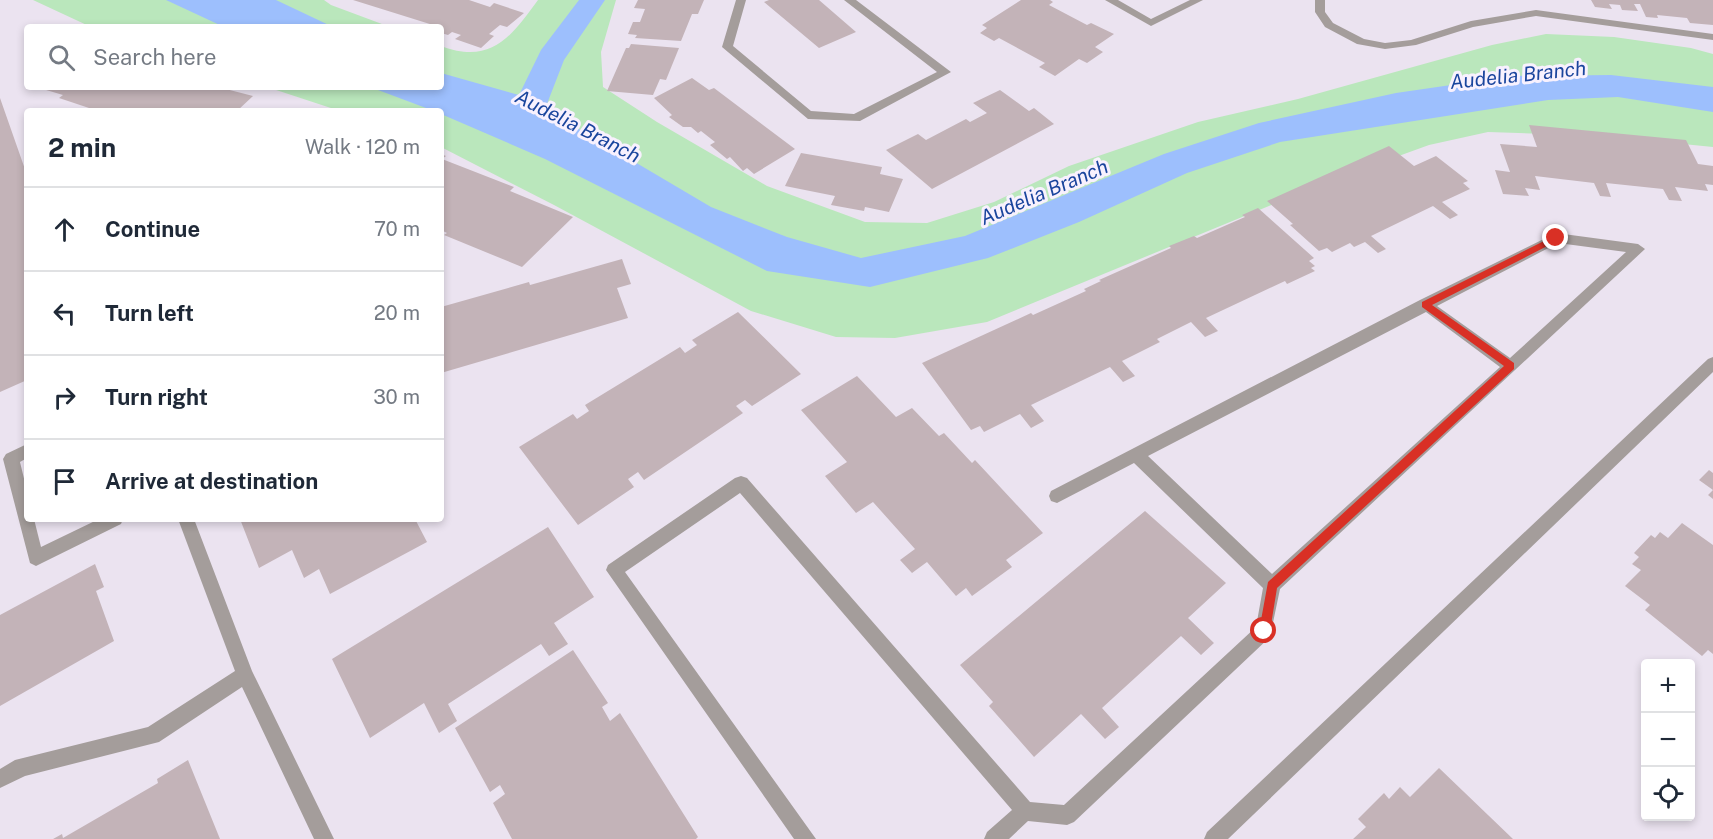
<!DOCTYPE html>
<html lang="en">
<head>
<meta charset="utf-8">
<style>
  body { margin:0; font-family:"Public Sans",sans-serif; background:#f6f6f7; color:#1f2937 }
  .controls { position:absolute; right:18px; bottom:18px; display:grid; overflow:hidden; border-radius:6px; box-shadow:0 3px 9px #0003 }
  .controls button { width:54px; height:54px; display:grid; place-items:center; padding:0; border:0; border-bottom:2px solid #e0e1e3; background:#fff; color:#1f2937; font:30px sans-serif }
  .stop { position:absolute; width:18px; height:18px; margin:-14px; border:4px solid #d93025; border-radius:50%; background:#fff }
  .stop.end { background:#d93025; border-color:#fff; box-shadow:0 2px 6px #0008 }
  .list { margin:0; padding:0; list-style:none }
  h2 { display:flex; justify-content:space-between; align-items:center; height:78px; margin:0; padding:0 24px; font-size:26px }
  h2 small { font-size:20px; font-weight:400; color:#747a83 }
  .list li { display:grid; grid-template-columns:39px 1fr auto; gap:18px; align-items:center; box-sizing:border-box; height:84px; padding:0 24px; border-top:2px solid #e0e1e3 }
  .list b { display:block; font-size:22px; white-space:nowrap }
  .list em { font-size:20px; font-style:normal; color:#747a83 }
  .icon { flex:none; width:33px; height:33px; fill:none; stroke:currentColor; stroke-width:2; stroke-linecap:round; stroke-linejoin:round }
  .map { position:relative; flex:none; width:1713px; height:839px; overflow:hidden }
  .search { position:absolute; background:#fff; box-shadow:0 3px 9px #0003; left:24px; top:24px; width:420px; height:66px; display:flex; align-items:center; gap:15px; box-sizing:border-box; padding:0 21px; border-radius:6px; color:#747a83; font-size:22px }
  .panel { position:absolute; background:#fff; box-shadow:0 3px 9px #0003; left:24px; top:108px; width:420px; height:414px; border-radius:6px }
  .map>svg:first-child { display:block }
</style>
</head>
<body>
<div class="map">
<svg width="1713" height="839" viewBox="0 0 1713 839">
  <rect width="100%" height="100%" fill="#ebe3f0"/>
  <path fill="#bae7bc" d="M33 0H324L331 5 390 27H91Z
    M538 0H616L601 52 603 87 657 122 767 186 865 222 927 223 994 202 1069 166 1198 122 1298 99 1492 45 1546 34 1614 37 1691 48 1713 54V147L1603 136 1488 132 1429 145 1327 182 987 322 895 338 836 337 751 311 554 205 441 147V111H340L267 87H441V46C491 65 511 37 538 0Z"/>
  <path fill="#9dbffd" d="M166 0H276L333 27H224Z
    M579 0H605L564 60 545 109 711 207 787 237 861 258 965 236 1164 154 1259 123 1396 93 1513 76 1611 75 1713 87V112L1618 97 1548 100 1280 142 1187 173 1079 222 988 258 870 287 767 271 545 159 441 114V111H434L370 87H441V73L519 95 541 50Z"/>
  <path fill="#c3b3b8" d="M353 0H469L490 7 494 3 524 13 507 27 500 25 489 34 494 36 481 48 455 39 461 35 452 32 448 35 441 33V27H431L433 25Z
    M638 0H704L698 14H692L681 41 635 38 637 35 628 34 633 22H640L645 9 634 8Z
    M769 0H819L856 32 819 48 764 2Z
    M1021 0H1050L1053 2 1049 5 1087 25 1091 23 1114 34 1095 47 1103 52 1087 63 1079 59 1055 76 1039 67 1045 63 999 38 994 41 980 33 987 28 982 25Z
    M1591 0H1713V25L1690 23 1687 18 1657 15 1658 18 1646 17 1640 4H1634L1638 11 1622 10 1620 5 1609 4 1612 9 1595 7Z
    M631 44 679 48 666 80 660 79 653 95 607 91 626 48H629Z
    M692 78 709 90 714 88 795 149 754 174 747 168 743 171 730 157 727 159 710 145 715 142 701 131 698 133 691 127H683L669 117 672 115 654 98Z
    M36 87H218L253 96 237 111H98L59 98 63 95Z
    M1000 90 1029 111 1034 108 1054 124 932 189 886 150 918 134 926 140 966 119 970 122 987 113 973 103Z
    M0 98 27 175V380L0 392Z
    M1529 125 1686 140 1698 164 1713 166V185L1705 184 1708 191 1675 187 1682 201 1669 200 1663 189 1606 183 1611 197 1600 196 1594 183 1535 176 1540 190 1525 188 1529 196 1503 194 1495 170 1510 172 1500 144 1537 147Z
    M1389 146 1414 166 1436 156 1468 181 1463 183 1470 189 1442 202 1458 215 1450 219 1433 206 1371 236 1386 249 1378 253 1365 242 1354 247 1350 243 1332 252 1327 248 1319 251 1290 225 1293 224 1267 201Z
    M801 153 882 167 880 174 903 179 889 212 865 207 864 211 831 205 835 196 785 186Z
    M441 154 446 156 442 159 514 187 510 191 573 217 522 267 444 235 447 233 441 230Z
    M1258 208 1314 258 1309 261 1315 266 1311 268 1315 271 1287 284 1285 281 1206 318 1218 331 1205 337 1191 322 1157 339 1160 342 1122 361 1135 376 1123 382 1110 367 1031 405 1044 421 1031 428 1020 414 984 432 980 426 971 430 922 363 1031 313 1033 315 1086 291 1084 289 1101 281 1099 280 1171 248 1169 246 1194 236 1197 238 1245 217 1242 215Z
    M622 259 631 284 617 288 628 318 441 373V307L529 282 530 285Z
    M738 312 801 374 752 406 745 400 736 406 743 413 644 480 638 472 628 479 634 487 578 525 519 447 573 414 577 419 589 411 585 405 680 347 685 353 697 345 692 340Z
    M857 376 896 417 912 408 939 436 944 433 972 463 975 460 1043 533 1006 560 1012 567 972 596 966 588 956 596 927 562 912 573 900 560 915 549 873 502 856 513 825 476 847 462 801 410Z
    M1709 470 1713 473V499L1708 495 1713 490 1699 480Z
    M1145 511 1226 583 1188 618 1214 643 1201 655 1181 636 1102 708 1119 727 1105 739 1081 714 1034 757 989 706 993 702 960 665Z
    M240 519H415L427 542 330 594 319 569 304 578 292 550 259 568Z
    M1682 523 1713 545V654L1708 650 1702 656 1645 610 1650 605 1625 586 1641 570 1632 564 1639 557 1634 553 1651 535 1655 538 1660 532 1668 538Z
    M548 527 594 597 554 623 568 644 549 656 541 644 448 704 457 721 439 733 424 703 370 738 332 659Z
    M95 564 104 587 96 591 114 641 0 706V615Z
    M573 650 608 703 602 707 610 721 620 713 698 837 696 839H512L493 803 505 794 500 785 490 792 455 728Z
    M188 760 220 839H53L62 834 63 838 158 783 157 779Z
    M1439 768 1513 839H1353L1366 827 1358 819 1384 793 1389 799 1400 787 1410 797Z"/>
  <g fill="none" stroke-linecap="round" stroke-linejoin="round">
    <path fill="#a49d9b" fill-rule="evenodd" d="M736 0H746L733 46 811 111 854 114 937 72 844 0H856L951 72 860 121 808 119 722 47Z
      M1105 0H1118L1151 19 1190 0H1203L1151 26Z
      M1315 0H1325V12L1333 23 1364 39 1385 43 1411 40 1471 21 1536 10 1713 34V40L1536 16 1473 27 1416 45 1385 49 1357 44 1325 27 1315 12Z
      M1556 233 1638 244 1645 249 1280 589 1270 637 1074 822 1067 825 1028 821 1009 839H984L987 832 1012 810 740 493 625 572 816 839H794L606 570 608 565 735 478 741 476 747 478 1030 802 1064 805 1256 627 1263 588 1134 463 1057 503 1051 501 1049 496 1051 491 1420 300ZM1558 243 1626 252 1510 358 1437 306ZM1426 312 1500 367 1272 574 1148 456Z
      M1713 357V372L1228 839H1204L1207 832 1708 359Z
      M27 444V458L20 462 27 491V519H34L41 547 99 519H123L121 524 42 563 36 566 30 563 3 459 6 454Z
      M178 519H194L252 671 334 839H314L242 687 159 742 25 776 0 788V769L15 760 148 727 235 671Z"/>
  </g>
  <path fill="#d93025" d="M1556 235 1560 238 1559 240 1432 305 1514 363V369L1277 588 1270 631 1268 635H1260L1259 631 1268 582 1504 366 1422 307V302Z"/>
  <g text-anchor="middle" stroke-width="6" stroke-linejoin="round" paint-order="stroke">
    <g font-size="20" font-style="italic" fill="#1a459d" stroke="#f8f1fe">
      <text transform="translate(1518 75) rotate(-6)" y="7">Audelia Branch</text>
      <text transform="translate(578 126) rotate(27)" y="7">Audelia Branch</text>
      <text transform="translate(1044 192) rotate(-23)" y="7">Audelia Branch</text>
    </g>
  </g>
</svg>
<div class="controls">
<button>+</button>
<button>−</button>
<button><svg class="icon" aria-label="locate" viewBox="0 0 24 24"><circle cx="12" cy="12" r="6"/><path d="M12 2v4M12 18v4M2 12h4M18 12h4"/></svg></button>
</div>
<div class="stop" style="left:1264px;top:631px"></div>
<div class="stop end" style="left:1556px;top:238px"></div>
<div class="search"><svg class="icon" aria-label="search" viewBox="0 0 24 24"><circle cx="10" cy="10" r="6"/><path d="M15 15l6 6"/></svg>Search here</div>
<section class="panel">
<h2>2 min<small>Walk · 120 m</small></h2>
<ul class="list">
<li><svg class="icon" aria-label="ahead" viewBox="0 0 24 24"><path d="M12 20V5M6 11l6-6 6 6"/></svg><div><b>Continue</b></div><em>70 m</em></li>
<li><svg class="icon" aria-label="left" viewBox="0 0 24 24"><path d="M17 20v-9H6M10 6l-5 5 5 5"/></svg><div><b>Turn left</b></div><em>20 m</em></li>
<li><svg class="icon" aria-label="right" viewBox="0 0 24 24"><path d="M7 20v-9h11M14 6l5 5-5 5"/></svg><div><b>Turn right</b></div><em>30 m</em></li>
<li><svg class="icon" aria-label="arrive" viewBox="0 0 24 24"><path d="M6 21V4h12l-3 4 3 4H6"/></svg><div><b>Arrive at destination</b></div></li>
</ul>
</section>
</div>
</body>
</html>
